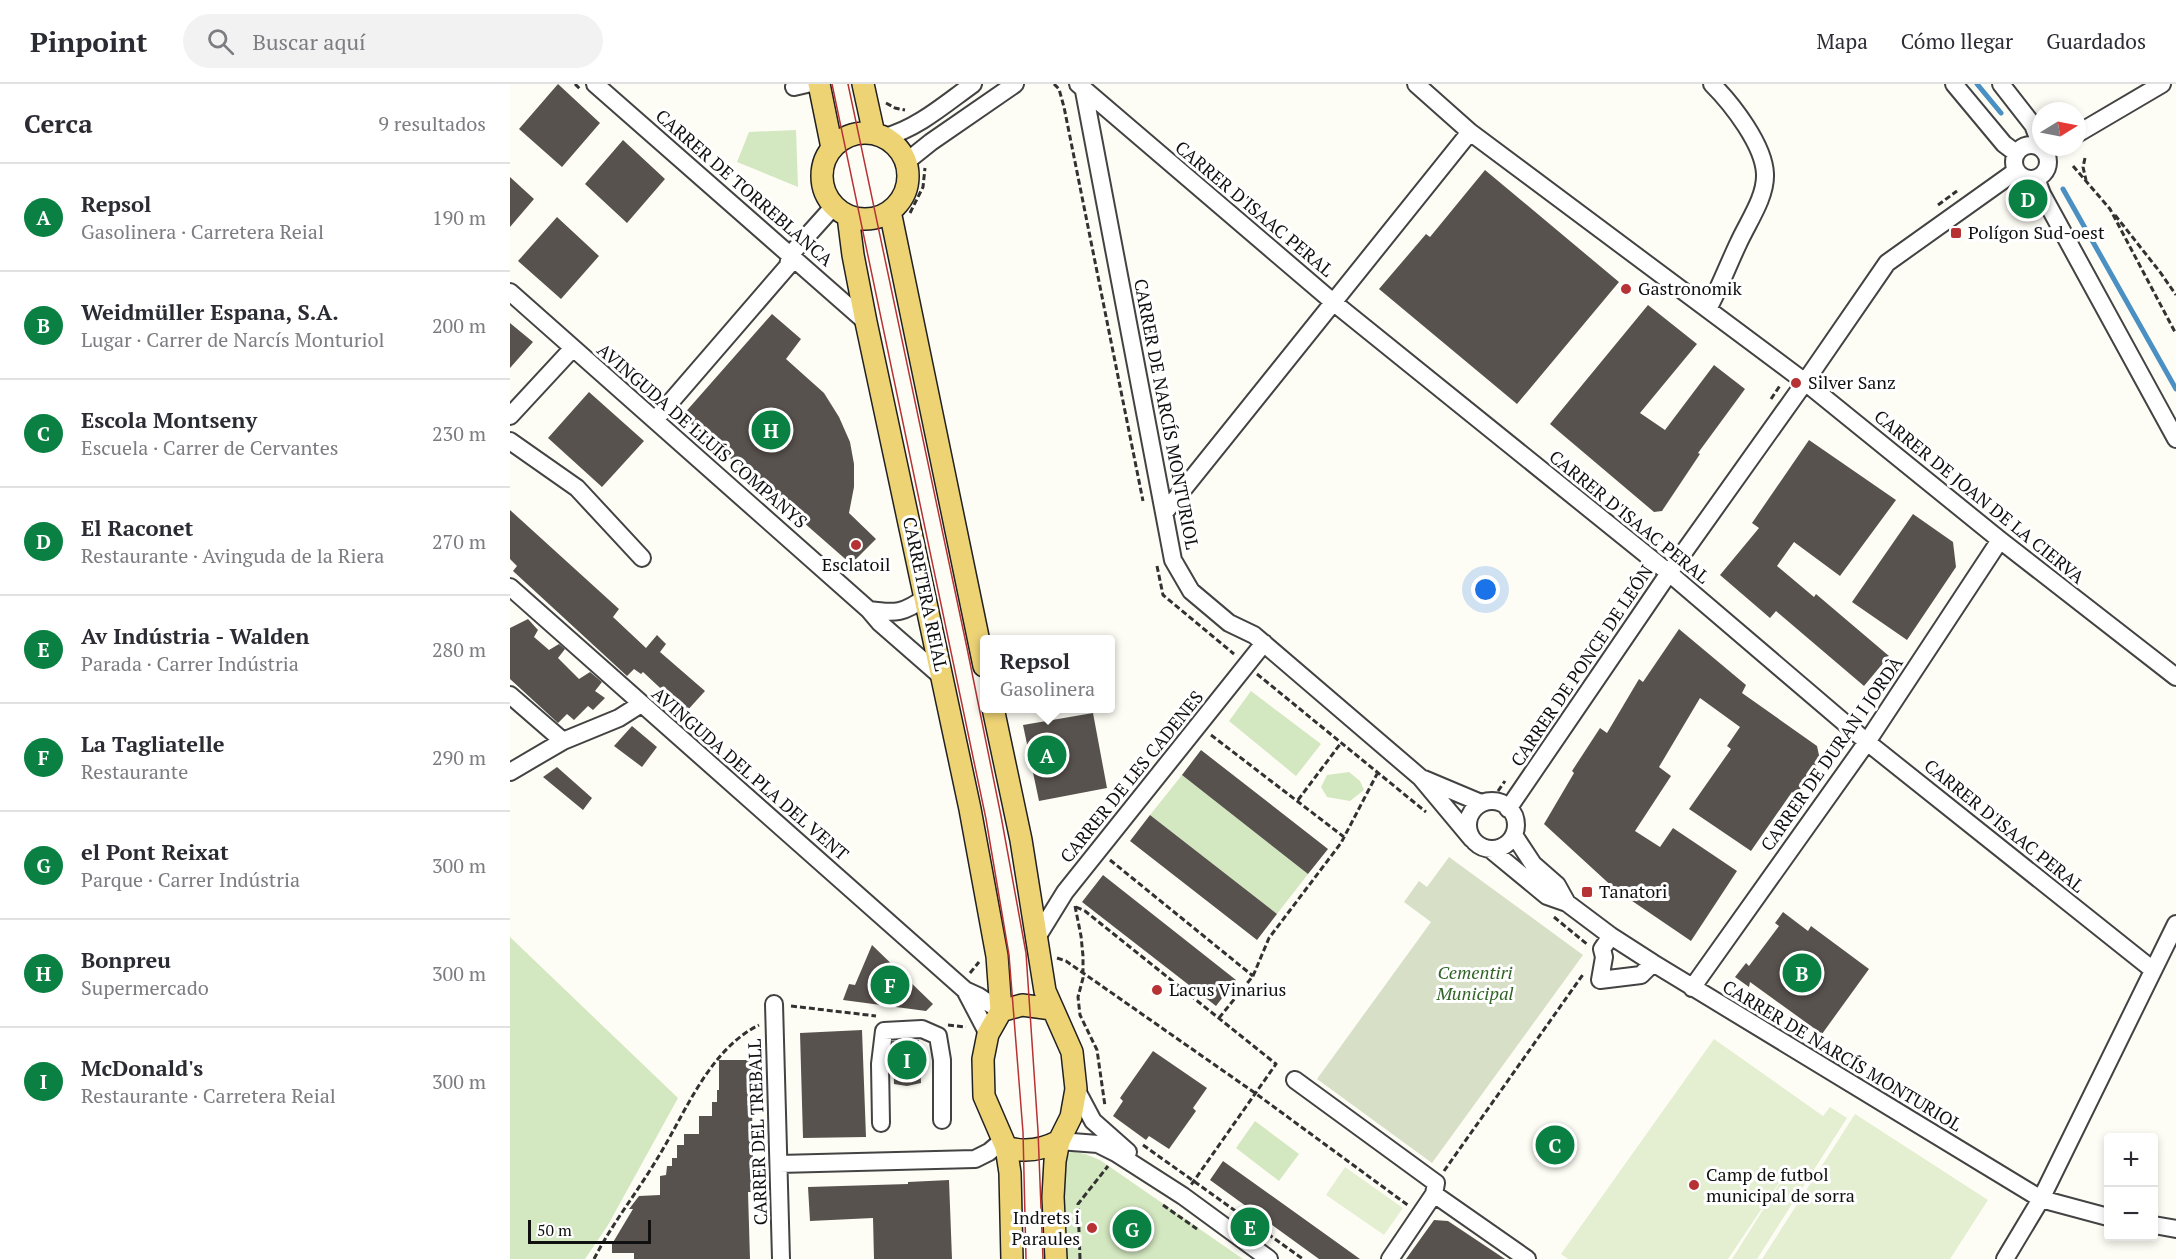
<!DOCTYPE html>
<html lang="es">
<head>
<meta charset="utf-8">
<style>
  body { margin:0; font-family:"PT Serif",serif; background:#f2f2f3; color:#2b2b33 }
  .controls { position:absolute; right:18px; bottom:18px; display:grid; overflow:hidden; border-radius:6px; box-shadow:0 3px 9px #0003 }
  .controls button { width:54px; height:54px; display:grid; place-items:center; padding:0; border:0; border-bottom:2px solid #e1e1e2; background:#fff; color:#2b2b33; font:30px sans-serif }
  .compass { position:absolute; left:1522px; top:18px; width:54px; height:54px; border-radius:50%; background:#fff; box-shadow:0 3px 9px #0003; rotate:80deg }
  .scale { position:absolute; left:18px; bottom:15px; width:123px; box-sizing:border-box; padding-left:6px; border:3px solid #101010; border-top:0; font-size:16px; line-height:21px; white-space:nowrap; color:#101010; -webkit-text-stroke:4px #fff; paint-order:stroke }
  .you { position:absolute; left:976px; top:506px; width:21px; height:21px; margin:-15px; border:4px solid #fff; border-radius:50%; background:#1a73e8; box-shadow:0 0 0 9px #1a73e833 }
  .badge { display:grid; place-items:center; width:39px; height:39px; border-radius:50%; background:#0b8043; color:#fff; font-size:20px; font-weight:700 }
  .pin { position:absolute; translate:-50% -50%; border:3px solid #fff; box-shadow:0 2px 6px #0006 }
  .popup { position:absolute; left:470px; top:551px; width:135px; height:78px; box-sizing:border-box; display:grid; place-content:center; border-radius:6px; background:#fff; filter:drop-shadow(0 2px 4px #0005); font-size:20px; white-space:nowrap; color:#7c7c81 }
  .popup b { font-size:22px; color:#2b2b33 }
  .popup::after { content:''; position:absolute; left:50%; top:100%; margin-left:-12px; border:12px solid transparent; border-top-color:#fff }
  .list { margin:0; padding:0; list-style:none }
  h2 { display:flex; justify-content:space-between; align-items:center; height:78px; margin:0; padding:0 24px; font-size:26px }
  h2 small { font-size:20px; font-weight:400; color:#7c7c81 }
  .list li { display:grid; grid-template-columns:39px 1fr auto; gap:18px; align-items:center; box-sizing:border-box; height:108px; padding:0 24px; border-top:2px solid #e1e1e2 }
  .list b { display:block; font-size:22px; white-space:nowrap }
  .list p { margin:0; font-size:20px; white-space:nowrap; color:#7c7c81 }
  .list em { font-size:20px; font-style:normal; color:#7c7c81 }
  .icon { flex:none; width:33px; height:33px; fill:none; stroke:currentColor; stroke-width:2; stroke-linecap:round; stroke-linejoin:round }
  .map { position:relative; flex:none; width:1666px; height:1175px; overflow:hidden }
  header { display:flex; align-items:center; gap:36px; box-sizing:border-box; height:84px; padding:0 30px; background:#fff; border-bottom:2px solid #e1e1e2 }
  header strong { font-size:28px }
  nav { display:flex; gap:33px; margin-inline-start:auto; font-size:21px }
  .search { width:420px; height:54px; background:#f2f2f3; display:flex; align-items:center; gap:15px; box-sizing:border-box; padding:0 21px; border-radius:33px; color:#7c7c81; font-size:22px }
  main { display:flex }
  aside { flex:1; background:#fff }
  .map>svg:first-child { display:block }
</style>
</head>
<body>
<header>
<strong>Pinpoint</strong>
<div class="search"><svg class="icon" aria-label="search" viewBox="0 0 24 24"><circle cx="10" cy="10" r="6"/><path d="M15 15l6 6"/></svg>Buscar aquí</div>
<nav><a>Mapa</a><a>Cómo llegar</a><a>Guardados</a></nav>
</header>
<main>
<aside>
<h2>Cerca<small>9 resultados</small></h2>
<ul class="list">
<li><span class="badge">A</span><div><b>Repsol</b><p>Gasolinera · Carretera Reial</p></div><em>190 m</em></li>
<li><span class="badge">B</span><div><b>Weidmüller Espana, S.A.</b><p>Lugar · Carrer de Narcís Monturiol</p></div><em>200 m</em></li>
<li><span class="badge">C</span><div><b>Escola Montseny</b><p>Escuela · Carrer de Cervantes</p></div><em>230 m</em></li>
<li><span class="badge">D</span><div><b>El Raconet</b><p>Restaurante · Avinguda de la Riera</p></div><em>270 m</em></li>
<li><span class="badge">E</span><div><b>Av Indústria - Walden</b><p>Parada · Carrer Indústria</p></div><em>280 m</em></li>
<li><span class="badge">F</span><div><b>La Tagliatelle</b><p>Restaurante</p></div><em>290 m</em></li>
<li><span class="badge">G</span><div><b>el Pont Reixat</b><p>Parque · Carrer Indústria</p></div><em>300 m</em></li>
<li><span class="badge">H</span><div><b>Bonpreu</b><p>Supermercado</p></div><em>300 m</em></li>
<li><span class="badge">I</span><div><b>McDonald's</b><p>Restaurante · Carretera Reial</p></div><em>300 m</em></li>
</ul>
</aside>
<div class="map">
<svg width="1666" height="1175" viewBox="0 0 1666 1175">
  <rect width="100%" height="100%" fill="#fefdf5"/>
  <path fill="#d3e7c0" d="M286 46 288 103 227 78 239 48Z
    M741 607 811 660 786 692 719 637Z
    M839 688 850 697 854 706 840 717 817 713 811 703 817 691Z
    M672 691 798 790 767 830 640 731Z
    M0 853 168 1014 98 1141 75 1175H0Z
    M745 1037 789 1070 769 1097 726 1064Z
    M561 1067 575 1070 590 1076 733 1175H556L552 1081Z"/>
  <path fill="#d7e0c6" d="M939 773 1073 871 922 1079 807 995 921 838 894 818 909 797 917 803Z"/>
  <path fill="#e4efd1" d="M1204 955 1313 1032 1320 1023 1337 1034 1247 1175H1222L1285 1075 1218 1175H1058L1051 1170Z
    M1345 1030 1478 1116 1440 1175H1252Z
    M835 1083 893 1124 874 1151 816 1111Z"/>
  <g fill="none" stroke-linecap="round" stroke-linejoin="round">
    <path stroke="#4a90c3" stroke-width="5" d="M1467 0 1491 29
      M1553 105 1666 305"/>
  </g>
  <path fill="#58524e" d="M48 0 90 39 52 83 9 45Z
    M113 56 155 95 117 139 75 100Z
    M975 86 1109 198 1007 320 869 205 916 150 920 153Z
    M0 93 24 115 0 143Z
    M47 133 89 172 51 215 8 177Z
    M1138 221 1187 260 1130 329 1155 346 1204 281 1235 305 1188 369 1190 370 1152 427 1144 428 1040 340Z
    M262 230 291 255 276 275 314 309 329 333 340 358 344 380V403L339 429 366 455 341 480 172 332Z
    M0 239 23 258 0 284Z
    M79 308 134 357 92 403 38 354Z
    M1299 356 1386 416 1330 492 1284 458 1267 482 1304 513 1306 510 1379 572 1354 602 1266 527 1260 534 1210 491 1249 444 1242 439Z
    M0 426 109 525 103 533 136 564 147 551 156 560 150 568 195 607 176 628 133 588 131 590 124 585 117 592 3 487 7 482 0 475Z
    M1403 430 1443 458 1446 483 1397 556 1342 518Z
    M18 535 28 546 24 553 39 566 49 560 55 565 48 574 69 595 80 588 92 598 85 607 95 614 83 626 78 622 64 636 57 630 48 639 0 595V544Z
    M1169 545 1236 601 1232 609 1307 662 1310 676 1286 711 1282 708 1241 767 1179 725 1221 665 1217 662 1230 643 1190 614 1149 683 1161 692 1125 747 1150 763 1163 744 1227 787 1181 857 1106 806 1034 740 1064 689 1062 687 1090 644 1097 649 1129 595 1133 598Z
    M583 629 597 704 529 717 513 641Z
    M122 642 147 663 132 683 104 662Z
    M691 666 818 765 798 790 672 691Z
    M47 683 82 714 73 726 33 693Z
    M640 731 767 830 747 856 620 757Z
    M593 791 726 896 706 922 572 818Z
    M1273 828 1298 847 1301 842 1359 885 1312 950 1240 898 1239 903 1225 893 1236 879 1239 882 1269 842 1265 839Z
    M362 861 423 920 416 927 333 916 339 900 345 901Z
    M352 946 356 1053 293 1054 290 949Z
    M409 956 411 999 397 1002 384 1000 383 957Z
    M643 967 697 1004 683 1024 686 1027 659 1065 639 1052 636 1056 603 1032 613 1017 610 1014Z
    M209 976H241L243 1072 242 1108H238L240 1175H124V1169H102V1160L123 1125H119L129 1112 150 1111V1092L156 1091 157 1082H162V1074H167V1061H174V1050H189V1032H202V1018H207V1006H209Z
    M713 1077 850 1175H809L700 1096Z
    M439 1096 442 1175H364L363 1134 300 1137 298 1103 398 1100V1098Z
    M924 1136 938 1137 995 1175H896Z"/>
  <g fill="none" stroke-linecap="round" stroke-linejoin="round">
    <g stroke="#434343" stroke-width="20">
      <path id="minor" d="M85 0 356 238
        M568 0 823 218 1159 489 1357 658 1643 886
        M906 0 960 48 1295 298 1490 456 1666 593
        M1444 0 1494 60 1506 69
        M1491 0 1523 41 1531 61
        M284 3 297 0
        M574 7 663 476 681 507 719 539 744 551 911 694 962 755
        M1567 50 1652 0
        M375 53C408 44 435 20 463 0
        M1504 78a17 17 0 1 1 34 0a17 17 0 1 1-34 0Z
        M396 78 421 58 505 0
        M1526 94 1532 110 1666 355
        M0 208 359 526 370 539 433 594
        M1198 225C1210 203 1218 181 1229 158 1238 138 1256 113 1255 90 1254 61 1222 20 1202 0
        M0 332 63 264
        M145 336 278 182 280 171 324 122
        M0 357 67 404 132 474
        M655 428 960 48
        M0 503 455 906 468 912 491 927
        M359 526C386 530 394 529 416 513
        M0 611 53 657
        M0 688 53 657 109 634 131 620
        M914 695 971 719
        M958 741a24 24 0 1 1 48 0a24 24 0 1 1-48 0Z
        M998 725 1159 489 1295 298 1377 179 1506 87
        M1004 751 1023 780 1047 801 1057 819
        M980 765 1037 812 1057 819 1101 852 1143 879 1531 1115 1598 1133
        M1101 852 1092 865 1094 873 1090 896 1131 891 1143 879
        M526 855 555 808 754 559
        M1182 904 1357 658 1490 456
        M455 906 478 950
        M264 920 271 1175
        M785 996 926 1099 924 1110 880 1175
        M566 1005 583 1037 618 1068
        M371 1039 370 980 374 947 412 945 428 952 432 976V1036
        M549 1057 588 1060 606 1069 673 1112 759 1175
        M269 1080 465 1075 479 1068 492 1057
        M924 1110 1017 1175
        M1644 1141 1666 1145
        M1495 1175 1531 1115 1666 840"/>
    </g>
    <g stroke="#212121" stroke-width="24">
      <path id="major" d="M309 0 322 64
        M353 0 364 50
        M312 92a43 43 0 1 1 86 0a43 43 0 1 1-86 0Z
        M380 127 474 582
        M338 132 343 171 356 238 460 725 487 872 491 927 478 950 473 975 474 1012 496 1063 500 1089 502 1175
        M483 624 511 756 535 907 562 968 566 1005 561 1033 549 1057 545 1077 543 1113 546 1175
        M491 927 512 921 542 925
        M496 1063C515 1069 532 1066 549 1057"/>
    </g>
    <path stroke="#323232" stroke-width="3" stroke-dasharray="6 3" stroke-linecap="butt" d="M65 0 70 5
      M544 0 549 5 554 23 633 417
      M376 19 385 24 395 26
      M1575 74 1573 83 1576 96
      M1563 82 1600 125 1666 250
      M1428 121 1447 107
      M400 129 413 103 415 84
      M1605 131 1650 188 1666 211
      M1261 315 1271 300
      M647 482 653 511 724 570
      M747 590 916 728
      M701 651 834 753
      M988 707 995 697
      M788 716 831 659
      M600 776 743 892
      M565 822 571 852 573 872V894L568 913 570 931 587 966 595 1022
      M566 823 575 827 766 980 681 1101
      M1044 833 1078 861
      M547 874 556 877 745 1009 899 1122
      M460 889 469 878
      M281 922 366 932
      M709 934 743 892 759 854 831 759 867 690
      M438 941 456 943
      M633 1061 793 1175
      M934 1087 1074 889
      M653 1121 687 1145
      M84 1175C103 1138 129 1106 150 1070 176 1027 200 965 249 941
      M570 1175 568 1120 598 1082"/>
    <use href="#minor" stroke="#fff" stroke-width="16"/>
    <use href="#major" stroke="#eed375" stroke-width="21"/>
    <path stroke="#b73235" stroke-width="1.5" d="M322 0 476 735 499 871 513 1048 516 1175
      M338 0 457 564 491 732 516 869 528 1047 533 1175"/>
  </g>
  <g fill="#b73235" stroke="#fff" stroke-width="2">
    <rect x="1440" y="143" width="12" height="12" rx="3"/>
    <circle cx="1116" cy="205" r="6"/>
    <circle cx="1286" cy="299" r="6"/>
    <circle cx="346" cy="461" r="6"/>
    <rect x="1071" y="802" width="12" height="12" rx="3"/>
    <circle cx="647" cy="906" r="6"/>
    <circle cx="1184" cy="1101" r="6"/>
    <circle cx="582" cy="1144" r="6"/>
  </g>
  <g text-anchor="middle" stroke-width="6" stroke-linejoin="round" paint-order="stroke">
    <g font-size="18" fill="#101010" stroke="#fff">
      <text transform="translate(234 104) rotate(41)" y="6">CARRER DE TORREBLANCA</text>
      <text transform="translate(744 125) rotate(40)" y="6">CARRER D'ISAAC PERAL</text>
      <text transform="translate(656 330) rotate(79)" y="6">CARRER DE NARCÍS MONTURIOL</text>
      <text transform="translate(192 352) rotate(41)" y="6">AVINGUDA DE LLUÍS COMPANYS</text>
      <text transform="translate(1469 413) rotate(39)" y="6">CARRER DE JOAN DE LA CIERVA</text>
      <text transform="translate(1119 433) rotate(39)" y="6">CARRER D'ISAAC PERAL</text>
      <text transform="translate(415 510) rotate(78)" y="6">CARRETERA REIAL</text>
      <text transform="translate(1072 582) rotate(-56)" y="6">CARRER DE PONCE DE LEÓN</text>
      <text transform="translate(1322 670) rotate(-55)" y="6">CARRER DE DURAN I JORDÀ</text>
      <text transform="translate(240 690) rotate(41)" y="6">AVINGUDA DEL PLA DEL VENT</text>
      <text transform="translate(622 693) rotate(-51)" y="6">CARRER DE LES CADENES</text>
      <text transform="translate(1494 742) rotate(39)" y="6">CARRER D'ISAAC PERAL</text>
      <text transform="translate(1332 972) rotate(31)" y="6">CARRER DE NARCÍS MONTURIOL</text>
      <text transform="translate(248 1048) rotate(-92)" y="6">CARRER DEL TREBALL</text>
    </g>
    <g font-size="18" fill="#101010" stroke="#fff" text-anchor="start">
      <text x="1458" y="155">Polígon Sud-oest</text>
      <text x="1128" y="211">Gastronomik</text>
      <text x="1298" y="305">Silver Sanz</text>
      <text x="346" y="487" text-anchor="middle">Esclatoil</text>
      <text x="1089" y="814">Tanatori</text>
      <text x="659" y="912">Lacus Vinarius</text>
      <text x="1196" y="1097">Camp de futbol<tspan x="1196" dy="21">municipal de sorra</tspan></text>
      <text x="570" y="1140" text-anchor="end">Indrets i<tspan x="570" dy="21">Paraules</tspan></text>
    </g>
    <g font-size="18" font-style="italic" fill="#306425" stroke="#fff">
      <text x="965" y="895">Cementiri<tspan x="965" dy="21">Municipal</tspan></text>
    </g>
  </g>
</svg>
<div class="controls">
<button>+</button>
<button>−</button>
</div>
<svg class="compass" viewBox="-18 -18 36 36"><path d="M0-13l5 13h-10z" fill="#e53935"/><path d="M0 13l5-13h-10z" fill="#7c7c81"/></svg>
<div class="scale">50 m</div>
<div class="you"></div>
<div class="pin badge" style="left:537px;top:671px">A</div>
<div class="popup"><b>Repsol</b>Gasolinera</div>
<div class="pin badge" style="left:1292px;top:889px">B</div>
<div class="pin badge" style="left:1045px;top:1061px">C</div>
<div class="pin badge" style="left:1518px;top:115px">D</div>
<div class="pin badge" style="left:740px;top:1143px">E</div>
<div class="pin badge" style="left:380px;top:901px">F</div>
<div class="pin badge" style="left:622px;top:1145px">G</div>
<div class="pin badge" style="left:261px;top:346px">H</div>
<div class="pin badge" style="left:397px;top:976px">I</div>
</div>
</main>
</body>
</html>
